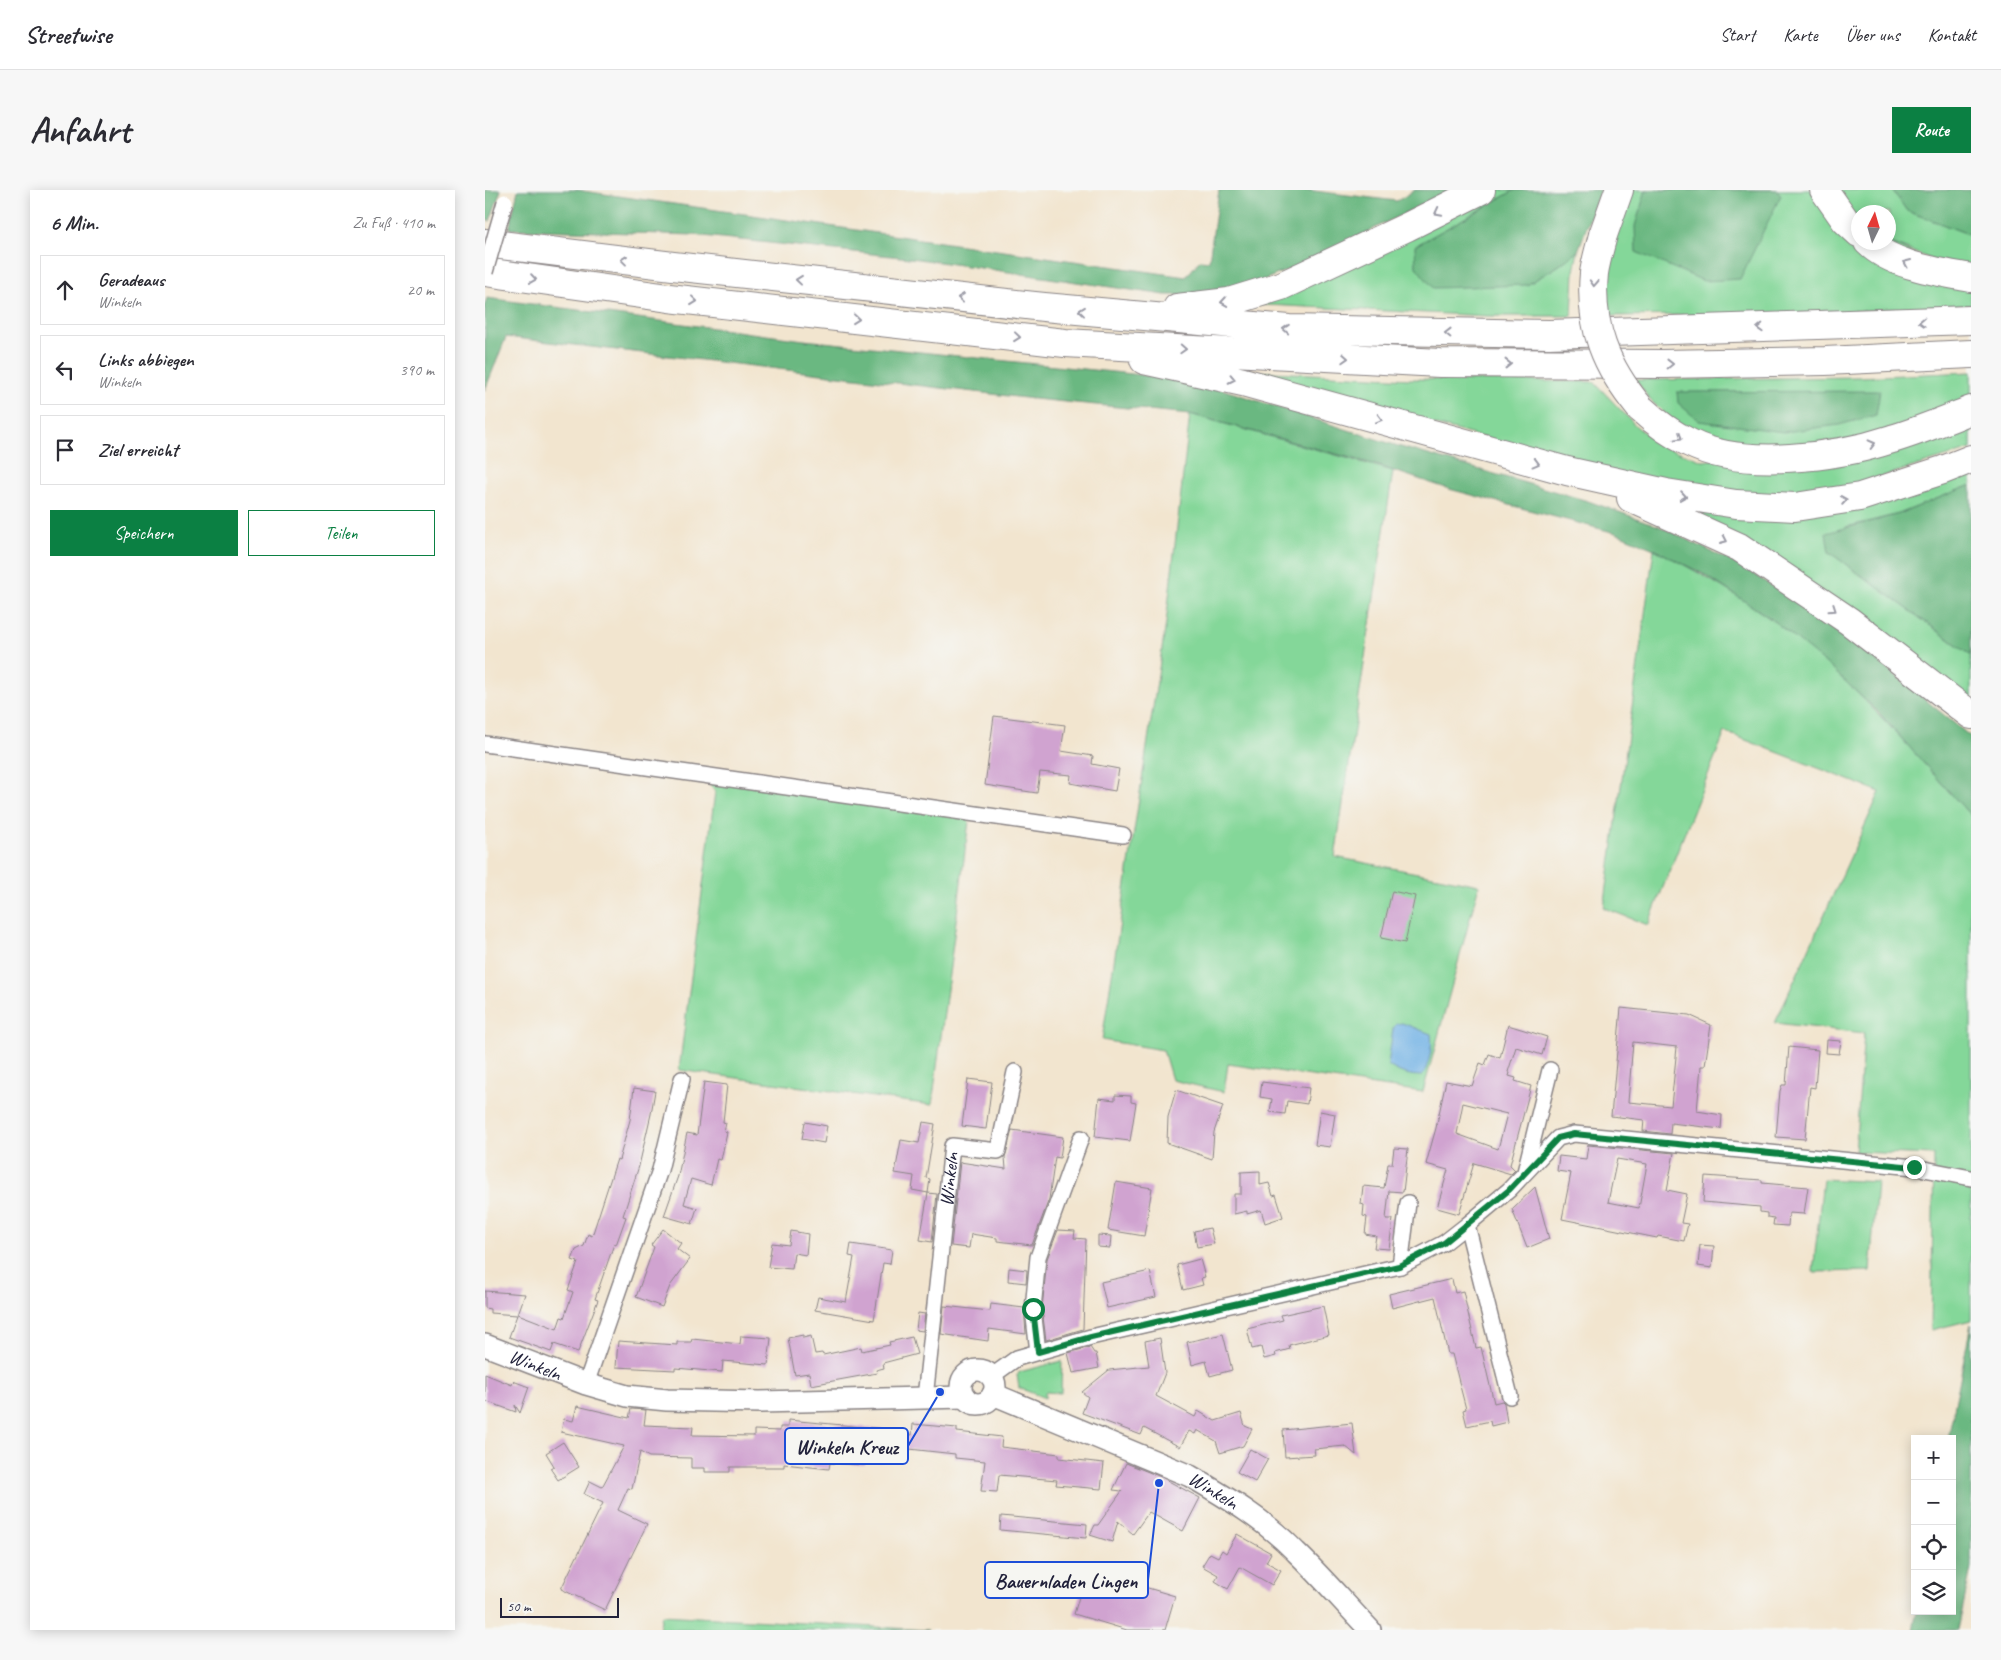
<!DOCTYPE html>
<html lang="de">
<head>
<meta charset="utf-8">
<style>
  body { margin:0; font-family:Caveat,sans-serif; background:#f7f7f7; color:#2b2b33 }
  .controls { position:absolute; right:15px; bottom:15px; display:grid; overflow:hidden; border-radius:0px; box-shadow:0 2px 12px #0003 }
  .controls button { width:45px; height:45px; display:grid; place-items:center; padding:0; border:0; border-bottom:1px solid #e1e1e2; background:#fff; color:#2b2b33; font:25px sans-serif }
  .compass { position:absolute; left:1366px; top:15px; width:45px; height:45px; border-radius:50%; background:#fff; box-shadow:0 2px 12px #0003; rotate:5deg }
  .scale { position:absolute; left:15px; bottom:12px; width:119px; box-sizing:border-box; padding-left:5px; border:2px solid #22223b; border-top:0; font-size:14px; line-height:18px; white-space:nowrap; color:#22223b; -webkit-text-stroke:4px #f6f6f2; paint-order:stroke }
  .stop { position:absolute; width:15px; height:15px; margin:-11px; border:4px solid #0b8043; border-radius:50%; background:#fff }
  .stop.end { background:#0b8043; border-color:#fff; box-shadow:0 1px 5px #0008 }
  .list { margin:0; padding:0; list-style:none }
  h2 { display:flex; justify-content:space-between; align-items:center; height:65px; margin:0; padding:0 20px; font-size:21px }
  h2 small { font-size:16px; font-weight:400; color:#7c7c81 }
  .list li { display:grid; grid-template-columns:32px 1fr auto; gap:15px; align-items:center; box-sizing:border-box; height:70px; margin:0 10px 10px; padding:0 10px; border:1px solid #e1e1e2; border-radius:0px }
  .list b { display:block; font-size:19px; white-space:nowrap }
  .list p { margin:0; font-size:16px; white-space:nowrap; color:#7c7c81 }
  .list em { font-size:16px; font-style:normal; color:#7c7c81 }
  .actions { display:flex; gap:10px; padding:15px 20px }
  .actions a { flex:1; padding:11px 0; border:1px solid #0b8043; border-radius:0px; text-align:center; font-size:18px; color:#0b8043 }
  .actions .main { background:#0b8043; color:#fff }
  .icon { flex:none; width:28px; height:28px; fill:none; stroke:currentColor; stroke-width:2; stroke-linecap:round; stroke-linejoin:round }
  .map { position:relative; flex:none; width:1486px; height:1440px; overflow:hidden; border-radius:0px }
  header { display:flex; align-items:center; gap:30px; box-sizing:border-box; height:70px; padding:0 25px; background:#fff; border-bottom:1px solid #e1e1e2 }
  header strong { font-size:24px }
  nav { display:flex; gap:28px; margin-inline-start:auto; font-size:18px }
  .intro { display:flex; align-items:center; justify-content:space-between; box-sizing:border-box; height:120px; padding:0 30px }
  h1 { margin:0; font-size:35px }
  .button { padding:12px 22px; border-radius:0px; background:#0b8043; color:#fff; font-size:18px; font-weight:700 }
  main { display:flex; gap:30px; padding:0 30px }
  aside { flex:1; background:#fff; border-radius:0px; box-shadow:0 2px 12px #0003 }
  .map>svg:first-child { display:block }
</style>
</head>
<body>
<header>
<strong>Streetwise</strong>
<nav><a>Start</a><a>Karte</a><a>Über uns</a><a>Kontakt</a></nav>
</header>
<div class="intro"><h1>Anfahrt</h1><a class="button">Route</a></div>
<main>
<aside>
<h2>6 Min.<small>Zu Fuß · 410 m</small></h2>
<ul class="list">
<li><svg class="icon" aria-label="ahead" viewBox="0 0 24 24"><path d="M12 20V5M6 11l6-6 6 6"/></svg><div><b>Geradeaus</b><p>Winkeln</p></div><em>20 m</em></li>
<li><svg class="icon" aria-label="left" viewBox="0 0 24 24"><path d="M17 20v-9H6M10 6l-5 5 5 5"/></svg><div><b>Links abbiegen</b><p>Winkeln</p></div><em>390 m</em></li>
<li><svg class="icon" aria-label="arrive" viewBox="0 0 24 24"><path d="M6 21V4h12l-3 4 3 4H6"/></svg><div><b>Ziel erreicht</b></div></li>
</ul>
<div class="actions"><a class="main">Speichern</a><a>Teilen</a></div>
</aside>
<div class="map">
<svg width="1486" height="1440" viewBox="0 0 1486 1440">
  <rect width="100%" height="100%" fill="#f6f6f2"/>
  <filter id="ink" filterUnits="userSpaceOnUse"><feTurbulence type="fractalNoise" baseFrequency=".02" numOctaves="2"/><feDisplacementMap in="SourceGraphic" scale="10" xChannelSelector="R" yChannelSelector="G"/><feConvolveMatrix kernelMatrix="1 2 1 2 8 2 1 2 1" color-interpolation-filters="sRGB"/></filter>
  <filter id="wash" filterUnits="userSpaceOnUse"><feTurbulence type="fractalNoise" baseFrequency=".0096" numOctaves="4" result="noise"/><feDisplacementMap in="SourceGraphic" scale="20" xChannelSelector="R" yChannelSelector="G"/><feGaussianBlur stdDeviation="1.12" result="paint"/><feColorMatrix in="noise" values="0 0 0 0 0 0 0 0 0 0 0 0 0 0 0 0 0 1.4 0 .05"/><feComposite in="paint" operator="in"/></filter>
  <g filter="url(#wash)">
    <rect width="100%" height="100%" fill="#f2e5cf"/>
    <path fill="#84d799" stroke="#537c6a" d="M1004 0H1030L930 56 1042 95 1073 76 1093 61 1089 81 1087 126H1002L761 114Z
      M1144 0H1331L1348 24 1486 93V115L1310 124 1122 126 1119 103 1135 17Z
      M1351 0H1407L1422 21 1486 45V76L1448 70 1404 52V22H1374L1373 31Z
      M745 180 926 189 1109 192 1152 237 1177 256 1218 271 1486 233V259L1324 309 1195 300Z
      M1486 182V213L1376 248 1266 259 1224 250 1193 235 1165 210 1151 190 1374 187Z
      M705 224 908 281 850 667 994 695 938 902 743 874 739 902 687 890 678 860 617 850 681 433Z
      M1486 278V295L1414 324 1361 337 1344 362 1486 465V517L1174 311 1238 323Z
      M1169 359C1232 391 1292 429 1345 477 1396 523 1440 575 1486 626V1130L1446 1140 1449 965 1370 962 1379 843 1290 833 1395 602 1240 542 1163 735 1119 718Z
      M222 591 485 623 447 915 194 880 230 602Z
      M1338 989 1392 992 1385 1081 1328 1082Z
      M577 1171 576 1203 560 1202V1208L534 1198 532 1185 534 1182Z
      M177 1425 443 1440H174Z"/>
    <path fill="#6bb881" stroke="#466d5e" d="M0 0H16L5 31 0 30Z
      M33 0H91L701 87 715 70 724 71 734 0H821L912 11 930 0H967L815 75 776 91 718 105H680L434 69 209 45 24 39Z
      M1030 0H1115L1093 61 1073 76 1042 95 948 98 931 77 930 56Z
      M1161 0H1292L1296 5 1255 89 1219 91 1151 62 1150 36Z
      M1407 0H1486V45L1422 21Z
      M2 108 319 150 657 185 730 197 916 257 1103 311 1174 336 1258 377 1324 421 1399 476 1486 547V626L1393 522 1344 476 1285 428 1220 385 1169 359 1131 343 964 299 891 275 705 224 549 209 21 147 0 200V115Z
      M1395 201 1391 225 1354 235 1299 242 1214 231 1193 213 1192 202Z
      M1486 295V465L1344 362 1341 343 1414 324Z
      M1486 1134V1378L1473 1440H1428L1432 1421H1467V1249H1463Z"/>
    <path fill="#70b1e5" stroke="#496a90" d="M917 833 946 844C948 857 944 875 937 886 925 886 913 883 903 875L908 839 911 834Z"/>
    <g id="blocks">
      <path fill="#d0a3d0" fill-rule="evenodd" d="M509 526 580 535 576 561 608 566 607 574 634 579 630 601 585 593 586 585 555 582 552 603 500 595Z
        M907 701 930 706 920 753 896 748Z
        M1136 818 1204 825 1226 835 1220 876H1216L1212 921 1237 925 1236 939 1186 933 1185 944 1158 941 1159 930 1126 926ZM1148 852 1192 857 1186 916 1143 912Z
        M1023 835 1062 847 1057 865 1031 857 1023 882 1025 883 1024 886 1031 888 1030 891 1046 896 1025 975 1030 980 1026 984 989 973 974 1024 952 1018 963 980 941 974 951 938 961 891 987 896 995 873 1000 875 1004 864 1015 868ZM978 913 1022 924 1013 959 972 944Z
        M1342 850 1356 851 1354 864 1341 863Z
        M1304 857 1333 860 1330 898 1325 897 1320 949 1291 947 1295 901 1297 895H1301Z
        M483 889 507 892 501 939 477 936Z
        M219 892 242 895 238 932 241 933 239 941 242 942 236 970 232 969 226 995 206 989 199 1014 212 1018 207 1034 179 1026 193 986 202 943 212 945Z
        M777 892 824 898 822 914 802 911 800 924 785 922 787 909 775 907Z
        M149 898 170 901 166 924 154 976 138 1026 141 1027 131 1055 129 1054 110 1109 113 1110 93 1162 69 1154 66 1162 24 1147 32 1125 5 1123V1119L0 1118V1101L40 1104 33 1124 72 1139 76 1127 79 1128 88 1102 83 1100 93 1072 87 1070 91 1060 99 1056 103 1044 107 1046 132 969 134 970 145 930Z
        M691 900 738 916 729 942 727 969 682 953 683 927Z
        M630 905 646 906V912L651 913 645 951 610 947 614 908 630 910Z
        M835 921 850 924 845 957 830 955Z
        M320 932 342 936 339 953 317 949Z
        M438 932 450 934 441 988 445 989 443 1003 427 1000 429 986 410 983 416 950 434 953Z
        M527 940 578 947 575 968 570 967 564 1009 547 1055 512 1051V1048L486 1044 484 1058 466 1056 475 972 521 979 520 967Z
        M1103 955 1189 963 1182 1000 1202 1004 1196 1033 1203 1034 1199 1051 1173 1046 1172 1048 1077 1029 1086 983 1072 981 1074 966 1101 969ZM1132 969 1162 974 1154 1018 1123 1012Z
        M909 958 923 959 918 1002 904 1001 901 1029H908L904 1059 889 1058 891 1046 880 1044 882 1027 878 1026 879 1015 876 1014 878 996 899 998 903 974H907Z
        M775 981V995L784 993 788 1006 791 1005 798 1027 780 1033 776 1020 762 1024V1021L749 1024V1004H756V982Z
        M1220 986 1277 990V993L1323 997 1319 1024 1304 1023 1303 1036 1288 1035 1289 1028 1282 1027V1023L1275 1022V1017L1218 1012Z
        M631 992 667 998 659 1046 623 1040Z
        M1050 997 1064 1049 1042 1058 1027 1019Z
        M443 1003 452 1004 447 1052 435 1050Z
        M725 1038 729 1054 712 1057 709 1041Z
        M178 1039 196 1053 192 1059 205 1069 185 1096 177 1117 151 1107 169 1057 166 1055Z
        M573 1040 590 1041 589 1048 601 1049 598 1139 561 1150 557 1119 562 1069Z
        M306 1041 323 1044 321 1065 309 1063 307 1079 283 1077 287 1053 304 1055Z
        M613 1045 626 1046 625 1058 613 1057Z
        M366 1054 407 1060 405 1074 398 1073 389 1130 330 1120 333 1107 361 1112 369 1067 364 1066Z
        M1215 1055 1229 1056 1227 1078 1213 1076Z
        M715 1069 720 1087 716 1088 718 1095 698 1100 692 1075Z
        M524 1078 542 1080 541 1093 523 1091Z
        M665 1081 671 1107 622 1118 616 1092Z
        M967 1089 970 1103 978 1101 991 1158 996 1157 1009 1213 1017 1211 1019 1213 1022 1232 1006 1236 1005 1231 982 1236 978 1220 981 1219 974 1192 967 1164H963L950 1107 907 1118 904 1104Z
        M506 1114 539 1118 541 1144 504 1139 503 1151 456 1144 459 1116 505 1121Z
        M838 1116 844 1145 804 1155 805 1159 790 1163 791 1166 779 1169 776 1157 767 1159 762 1139 798 1130 796 1125Z
        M433 1123 440 1124 438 1141 431 1140Z
        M738 1144 747 1180 725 1186 721 1171 707 1175 702 1152Z
        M318 1145V1148L326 1146 330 1164 337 1163 338 1165 376 1157 377 1161 405 1155 404 1152 427 1147 432 1164 398 1173 399 1178 391 1180 392 1183 326 1195 324 1183 310 1185 303 1148Z
        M256 1146 286 1148 283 1175 238 1171 237 1182 190 1178V1180L131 1177 133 1151 192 1155V1152H206L207 1149 255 1154Z
        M675 1148 680 1183 671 1206 710 1227 713 1221 730 1231 756 1223 760 1236 767 1239 758 1256 735 1263 731 1251 712 1240 710 1244 704 1241 695 1257 659 1238 656 1245 597 1223 603 1207 597 1202 624 1180 664 1176 660 1151Z
        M605 1157 609 1163H611L614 1178 588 1183 583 1163Z
        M0 1184 27 1195 28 1191 44 1197 35 1223 30 1215 31 1222 0 1211Z
        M92 1216 144 1228 146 1219 161 1220 159 1235 208 1237 207 1245 269 1246V1240L295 1241V1237H303V1230L401 1239 400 1242 427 1245 428 1234 472 1238V1242L517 1247 516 1257 574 1264V1268L619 1273 616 1299 571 1295 572 1290 514 1285 512 1302 496 1301 500 1271 470 1268V1264L406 1257 405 1267H398L397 1272 380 1270V1275L345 1273 344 1279 299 1274V1277H245V1282H220V1278H206V1268L164 1267 155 1262 147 1299 143 1298 133 1320 162 1334 120 1420 76 1399 118 1313 99 1304 105 1291 117 1297 139 1256 76 1242 79 1229 88 1231Z
        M867 1233 871 1265 860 1256 829 1259 830 1265 800 1267 798 1240Z
        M78 1252 94 1277 73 1290 65 1278 69 1276 61 1263Z
        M765 1259 783 1269 770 1292 752 1282Z
        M641 1273 676 1287 715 1308 698 1341 664 1322 648 1344 633 1331 627 1352 605 1345 610 1335H613L637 1301 628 1300Z
        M516 1326 602 1334 601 1348 515 1340Z
        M752 1344 786 1363 781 1372 796 1380 787 1395 755 1377 743 1399 730 1391 733 1385 717 1376 725 1363 733 1367 737 1360 741 1363Z
        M602 1380 690 1406 680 1440H642L589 1424Z"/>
    </g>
  </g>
  <g filter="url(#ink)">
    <use href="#blocks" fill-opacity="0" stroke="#8a8485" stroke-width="1"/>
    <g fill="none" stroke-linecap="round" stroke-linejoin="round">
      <g stroke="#8a8485" stroke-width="18">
        <g id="street">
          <path d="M0 554 638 645"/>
          <path d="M1040 982 1065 880"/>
          <path d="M982 1035 1025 1206"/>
          <path d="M915 1076 923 1013"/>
          <path d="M553 1162 548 1119 553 1067 596 948"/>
          <path d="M507 1186 532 1168 553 1162 606 1147 915 1076 959 1053 982 1035 1024 1000 1073 948 1089 944 1429 977 1486 988"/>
          <path d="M101 1194 175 980 197 889"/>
          <path id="s1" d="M440 1208 467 956 513 961 530 882"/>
        </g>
      </g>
      <g stroke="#8a8485" stroke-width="24">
        <g id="secondary">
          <path id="s2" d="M0 1155 101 1194 142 1206 182 1210 275 1212 480 1207"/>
          <circle cx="493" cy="1197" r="17"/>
          <path id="s3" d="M508 1204 705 1286C743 1308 781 1331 811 1362 837 1387 860 1414 885 1440"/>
        </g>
      </g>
      <g stroke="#8a8485" stroke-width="30">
        <path id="highway" d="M1339 0 1360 30 1374 43
          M1118 45 1134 0
          M1383 52C1407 76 1455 82 1486 88
          M0 53 188 76 559 117 804 139 1064 144 1486 130
          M0 82 184 108 580 153 804 165 955 173 1178 174 1340 171 1486 164
          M692 118 744 112 796 96 922 37 996 0
          M659 170 758 192 1082 281 1181 303 1251 314 1310 317 1375 307 1458 280 1486 269
          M1155 218C1170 232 1186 244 1205 253 1257 280 1353 267 1407 249 1434 241 1460 230 1486 220
          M1146 308 1254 357 1364 431 1486 525"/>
      </g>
      <use href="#street" stroke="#fff" stroke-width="15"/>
      <use href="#secondary" stroke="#fff" stroke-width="21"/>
      <use href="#highway" stroke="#fff" stroke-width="28"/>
      <g stroke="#8a8485" stroke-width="18" stroke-linecap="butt">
        <path id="street-bridge" d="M0 82 20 12"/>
      </g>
      <g stroke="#8a8485" stroke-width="30" stroke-linecap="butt">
        <path id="highway-bridge" d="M1118 45C1115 57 1111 70 1109 83 1104 137 1121 177 1155 218"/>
      </g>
      <use href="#street-bridge" stroke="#fff" stroke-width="15"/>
      <use href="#highway-bridge" stroke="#fff" stroke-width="28"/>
    </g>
    <defs><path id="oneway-chevron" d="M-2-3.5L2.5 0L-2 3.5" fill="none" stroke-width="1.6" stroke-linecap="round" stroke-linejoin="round" transform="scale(1.25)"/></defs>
    <g stroke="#9c9ca7">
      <use href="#oneway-chevron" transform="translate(953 22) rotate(153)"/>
      <use href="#oneway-chevron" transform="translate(139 70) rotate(-173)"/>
      <use href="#oneway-chevron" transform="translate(1422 73) rotate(-156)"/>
      <use href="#oneway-chevron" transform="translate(48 89) rotate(8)"/>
      <use href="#oneway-chevron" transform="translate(314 90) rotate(-174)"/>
      <use href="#oneway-chevron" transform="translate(1109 93) rotate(93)"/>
      <use href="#oneway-chevron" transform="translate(476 108) rotate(-174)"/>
      <use href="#oneway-chevron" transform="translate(209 111) rotate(6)"/>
      <use href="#oneway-chevron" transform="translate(739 112) rotate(171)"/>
      <use href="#oneway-chevron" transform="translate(597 121) rotate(-174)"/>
      <use href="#oneway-chevron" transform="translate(371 129) rotate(6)"/>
      <use href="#oneway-chevron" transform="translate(1437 132) rotate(178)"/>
      <use href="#oneway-chevron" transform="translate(1275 138) rotate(178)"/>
      <use href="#oneway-chevron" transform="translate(801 139) rotate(-176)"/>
      <use href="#oneway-chevron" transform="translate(963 143) rotate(-179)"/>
      <use href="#oneway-chevron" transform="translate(532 147) rotate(6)"/>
      <use href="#oneway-chevron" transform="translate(698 159) rotate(3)"/>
      <use href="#oneway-chevron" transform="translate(860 168) rotate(3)"/>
      <use href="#oneway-chevron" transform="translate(1023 174)"/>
      <use href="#oneway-chevron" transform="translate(1185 174) rotate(-1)"/>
      <use href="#oneway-chevron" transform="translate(747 189) rotate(12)"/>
      <use href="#oneway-chevron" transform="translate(894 229) rotate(15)"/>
      <use href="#oneway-chevron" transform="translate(1194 247) rotate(31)"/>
      <use href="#oneway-chevron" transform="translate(1387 254) rotate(-14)"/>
      <use href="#oneway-chevron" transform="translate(1051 273) rotate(15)"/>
      <use href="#oneway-chevron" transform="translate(1198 306) rotate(9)"/>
      <use href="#oneway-chevron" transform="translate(1359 310) rotate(-9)"/>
      <use href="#oneway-chevron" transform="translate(1239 350) rotate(25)"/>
      <use href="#oneway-chevron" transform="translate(1348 419) rotate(34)"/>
    </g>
  </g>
  <g fill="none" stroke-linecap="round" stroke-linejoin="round" filter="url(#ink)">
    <path stroke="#0b8043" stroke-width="6" d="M548 1119 553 1162 606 1147 914 1076 959 1053 1024 1000 1073 948 1089 944 1429 977"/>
  </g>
  <g text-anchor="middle" stroke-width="4" stroke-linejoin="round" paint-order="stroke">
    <g font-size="20" fill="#22223b" stroke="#f6f6f2">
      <text dy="7" stroke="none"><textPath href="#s1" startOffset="220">Winkeln</textPath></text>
      <text dy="7" stroke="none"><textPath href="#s2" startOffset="54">Winkeln</textPath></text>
      <text dy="7" stroke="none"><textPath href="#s3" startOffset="241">Winkeln</textPath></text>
    </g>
  </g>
  <path fill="none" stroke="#1d4ed8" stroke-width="2" d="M455 1202L423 1256M674 1293L663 1390"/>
  <g fill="#1d4ed8" stroke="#f6f6f2" stroke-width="2">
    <circle cx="455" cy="1202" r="5"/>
    <circle cx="674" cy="1293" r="5"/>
  </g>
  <g fill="#f6f6f2" stroke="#1d4ed8" stroke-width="2">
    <rect x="300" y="1238" width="123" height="36" rx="5"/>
    <rect x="500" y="1372" width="163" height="36" rx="5"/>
  </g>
  <g font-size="21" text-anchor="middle" font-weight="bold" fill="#22223b">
    <text x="362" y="1264">Winkeln Kreuz</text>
    <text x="581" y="1398">Bauernladen Lingen</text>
  </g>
</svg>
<div class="controls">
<button>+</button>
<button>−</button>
<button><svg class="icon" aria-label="locate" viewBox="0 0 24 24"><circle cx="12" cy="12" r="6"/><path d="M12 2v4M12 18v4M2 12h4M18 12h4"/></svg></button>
<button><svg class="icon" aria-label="layers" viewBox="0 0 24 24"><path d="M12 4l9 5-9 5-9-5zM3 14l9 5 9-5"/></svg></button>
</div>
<svg class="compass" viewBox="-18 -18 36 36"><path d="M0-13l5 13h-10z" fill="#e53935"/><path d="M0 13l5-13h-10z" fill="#7c7c81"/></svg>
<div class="scale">50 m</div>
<div class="stop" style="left:548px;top:1119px"></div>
<div class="stop end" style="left:1429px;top:977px"></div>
</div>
</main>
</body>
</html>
